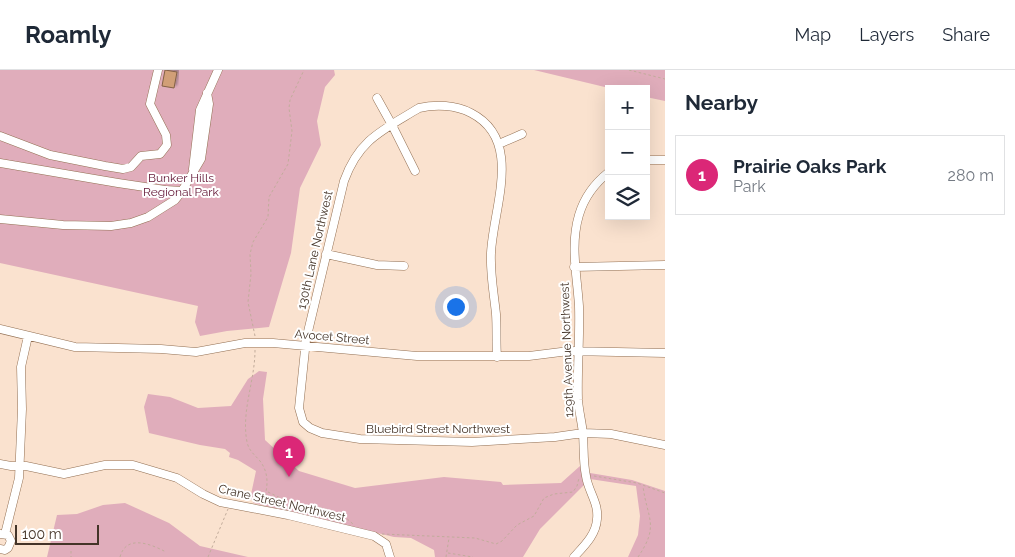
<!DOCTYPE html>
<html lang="en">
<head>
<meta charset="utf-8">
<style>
  body { margin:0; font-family:Raleway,sans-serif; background:#f6f6f7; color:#1f2937 }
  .controls { position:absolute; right:15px; top:15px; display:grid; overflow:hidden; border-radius:0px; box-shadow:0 5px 20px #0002 }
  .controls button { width:45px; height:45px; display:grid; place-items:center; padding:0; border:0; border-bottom:1px solid #e0e1e3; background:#fff; color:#1f2937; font:25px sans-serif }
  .scale { position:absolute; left:15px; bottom:12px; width:84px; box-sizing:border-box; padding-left:5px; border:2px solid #443428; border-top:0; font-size:14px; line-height:18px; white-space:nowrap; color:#443428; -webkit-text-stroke:4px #fff; paint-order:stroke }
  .you { position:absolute; left:455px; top:236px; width:18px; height:18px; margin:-12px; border:4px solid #fff; border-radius:50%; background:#1a73e8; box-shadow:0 0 0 8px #1a73e833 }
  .badge { display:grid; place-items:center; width:32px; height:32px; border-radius:50%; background:#db2777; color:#fff; font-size:16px; font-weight:700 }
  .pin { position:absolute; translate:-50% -41px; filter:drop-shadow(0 1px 2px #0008) }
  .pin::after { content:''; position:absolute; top:26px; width:18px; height:15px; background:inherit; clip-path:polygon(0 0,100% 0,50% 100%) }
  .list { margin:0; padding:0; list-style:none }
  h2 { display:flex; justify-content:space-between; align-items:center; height:65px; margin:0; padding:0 20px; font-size:21px }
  h2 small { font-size:16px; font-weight:400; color:#747a83 }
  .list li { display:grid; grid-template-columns:32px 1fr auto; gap:15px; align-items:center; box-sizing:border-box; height:80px; margin:0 10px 10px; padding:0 10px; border:1px solid #e0e1e3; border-radius:0px }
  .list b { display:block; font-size:19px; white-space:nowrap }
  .list p { margin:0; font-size:16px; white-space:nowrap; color:#747a83 }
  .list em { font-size:16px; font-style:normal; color:#747a83 }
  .icon { flex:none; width:28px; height:28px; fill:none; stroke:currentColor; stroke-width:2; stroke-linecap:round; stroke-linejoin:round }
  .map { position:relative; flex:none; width:665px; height:487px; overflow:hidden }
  header { display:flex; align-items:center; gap:30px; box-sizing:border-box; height:70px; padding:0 25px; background:#fff; border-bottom:1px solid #e0e1e3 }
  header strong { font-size:24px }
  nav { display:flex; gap:28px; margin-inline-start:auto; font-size:18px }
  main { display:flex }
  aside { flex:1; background:#fff }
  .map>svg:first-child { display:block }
</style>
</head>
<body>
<header>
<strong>Roamly</strong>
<nav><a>Map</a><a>Layers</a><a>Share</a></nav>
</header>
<main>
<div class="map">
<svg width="665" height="487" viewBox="0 0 665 487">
  <defs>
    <filter id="shadow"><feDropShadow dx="2.5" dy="-2.5" stdDeviation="1" flood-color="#0004"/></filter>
  </defs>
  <rect width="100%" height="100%" fill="#fae2cf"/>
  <path fill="#e0adbb" d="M0 0H334L335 5 325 17 317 51 321 75 300 118 291 183 269 257 227 261 200 266 195 252 198 236 0 193Z
    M534 0H665V31L646 27V19H613Z
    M259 301 267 302 263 329 265 370 299 401 355 418 444 407 501 412 503 415 561 413 580 396 585 414 540 459 523 487H435L434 480 411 468 394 467 253 433 254 431 250 429 256 401 238 390 229 387 230 383 225 379 200 375 149 363 144 337 148 324 170 327 198 338 231 336 248 309Z
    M590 403 632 410 665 421V487H628L638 465 640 446 636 416 590 409Z
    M125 433 169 453 200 476 248 487H47L57 445 77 444 103 435Z"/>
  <path fill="#d19f77" stroke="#836145" filter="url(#shadow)" d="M165 0 177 2 174 18 162 16Z"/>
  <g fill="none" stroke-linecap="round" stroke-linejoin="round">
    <g stroke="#926f52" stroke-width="9">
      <path id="minor" d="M377 28 392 55 415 101
        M0 66 50 85 105 96 123 99 131 97 141 86 160 84 167 75 166 65 150 34 158 0
        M499 74 522 64
        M646 90H665
        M0 93 118 113 165 120 182 121
        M193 99 200 40 218 0
        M0 149 63 155 111 156 131 153 148 147 175 130 182 121 201 89 209 34 207 23
        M326 184 377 195 404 196
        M574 197 665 195
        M0 259 75 277 161 279 196 282 245 273H273L417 286H529L569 281 665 283
        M497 287C496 273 497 258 496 244 494 224 490 204 491 183 493 138 524 70 471 43 456 35 436 34 419 38 383 60 359 69 344 111L306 270 299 338 303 352 310 358 322 363 360 369 472 372 555 367 583 363 611 364 665 375
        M0 394 11 396H26L64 404 105 395H133L177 408 203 424 220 432 288 445 374 466 386 474 390 487
        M0 464 8 465 11 471 8 478 5 480 0 479
        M5 464 19 408 22 339 21 297 28 266
        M574 487C584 476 596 465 597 449 599 433 588 421 586 406 583 392 584 378 583 364 582 353 579 342 578 330 577 299 580 267 579 236 577 205 570 175 579 145 584 128 595 113 609 102"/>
    </g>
    <path stroke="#c2ac9b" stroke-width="1" stroke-dasharray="2.5 2.5" stroke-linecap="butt" d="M629 0 665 9
      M255 266 248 232 251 204 250 184 253 172 268 147 269 127 288 94 292 61 289 38 290 30 304 0
      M255 280C255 311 241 341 247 372 249 381 254 384 260 391 270 404 268 420 262 434
      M594 406 637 413 665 423
      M268 422 297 436H314L326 439 345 447 353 454
      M382 464 475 468 496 474 502 471 517 455 534 446 544 428 554 424 573 422 577 416 579 408
      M71 481V487
      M448 483 473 487
      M120 487C126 464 151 474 166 482
      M208 487 228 439
      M446 487 449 468
      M638 487C660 455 647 449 643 416"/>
    <use href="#minor" stroke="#fff" stroke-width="8"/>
  </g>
  <g text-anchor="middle" stroke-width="4" stroke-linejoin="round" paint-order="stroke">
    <g font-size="12" fill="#621635" stroke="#fff">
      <text x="181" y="112">Bunker Hills<tspan x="181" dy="14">Regional Park</tspan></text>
    </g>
    <g font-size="12" fill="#443428" stroke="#fff">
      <text transform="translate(315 180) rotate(-77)" y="4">130th Lane Northwest</text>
      <text transform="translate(332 267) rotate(5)" y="4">Avocet Street</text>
      <text transform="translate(567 280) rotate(-92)" y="4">129th Avenue Northwest</text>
      <text x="438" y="363">Bluebird Street Northwest</text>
      <text transform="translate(282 433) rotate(13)" y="4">Crane Street Northwest</text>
    </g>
  </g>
</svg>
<div class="controls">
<button>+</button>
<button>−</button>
<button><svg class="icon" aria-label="layers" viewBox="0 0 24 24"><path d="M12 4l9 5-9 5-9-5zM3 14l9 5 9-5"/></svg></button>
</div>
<div class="scale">100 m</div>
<div class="you"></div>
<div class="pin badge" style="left:289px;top:407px">1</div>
</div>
<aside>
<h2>Nearby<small></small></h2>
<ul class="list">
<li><span class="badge">1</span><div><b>Prairie Oaks Park</b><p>Park</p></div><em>280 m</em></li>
</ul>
</aside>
</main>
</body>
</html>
